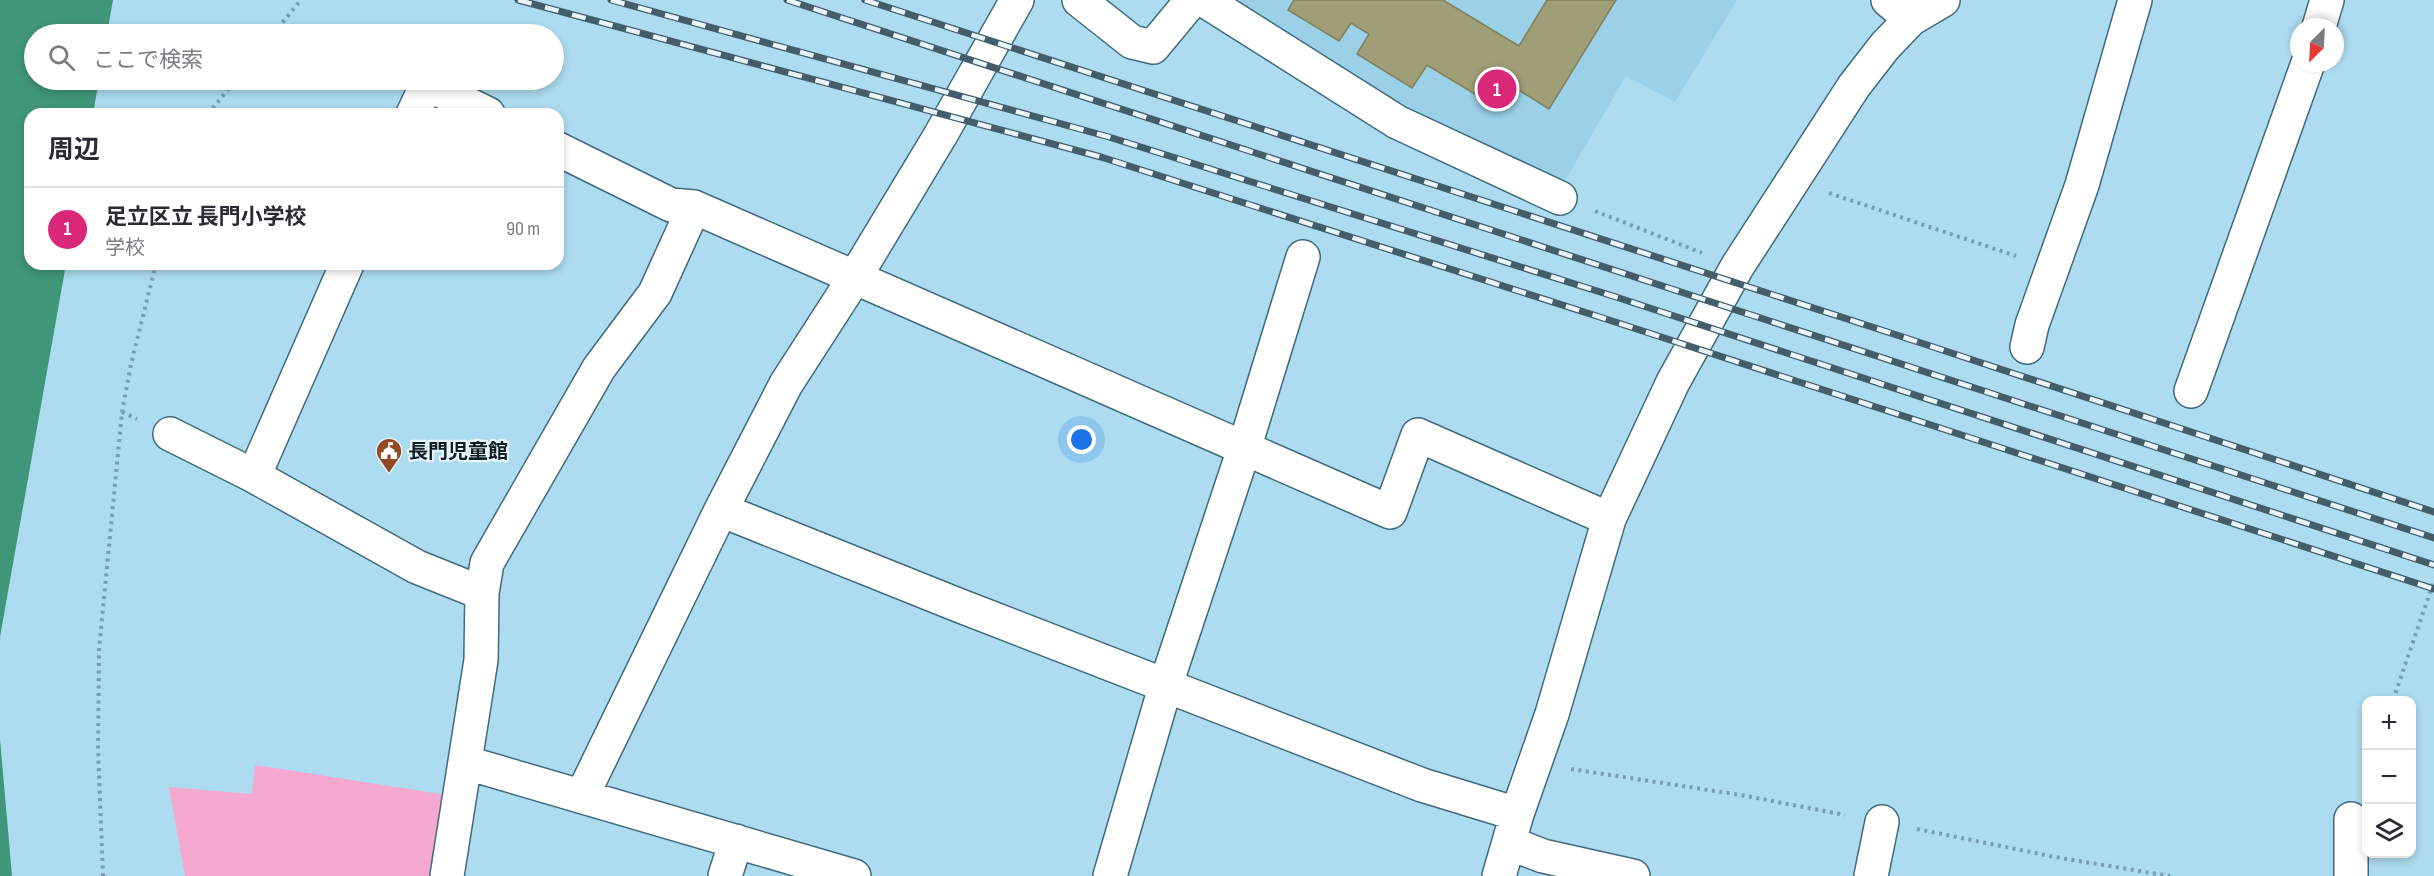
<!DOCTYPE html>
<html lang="ja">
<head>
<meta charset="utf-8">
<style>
  body { margin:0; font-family:"Sofia Sans Condensed","Noto Sans JP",sans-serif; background:#f2f2f3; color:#2b2b33 }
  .controls { position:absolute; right:18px; bottom:18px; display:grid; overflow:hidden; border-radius:12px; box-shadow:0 3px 9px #0003 }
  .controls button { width:54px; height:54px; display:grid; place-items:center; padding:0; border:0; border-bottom:2px solid #e1e1e2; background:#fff; color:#2b2b33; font:30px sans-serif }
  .compass { position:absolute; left:2290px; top:18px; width:54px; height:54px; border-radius:50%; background:#fff; box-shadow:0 3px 9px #0003; rotate:204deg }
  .you { position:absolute; left:1082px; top:440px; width:21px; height:21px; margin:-15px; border:4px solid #fff; border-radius:50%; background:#1a73e8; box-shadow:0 0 0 9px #1a73e833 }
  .badge { display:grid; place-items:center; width:39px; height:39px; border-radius:50%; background:#db2777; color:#fff; font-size:20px; font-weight:700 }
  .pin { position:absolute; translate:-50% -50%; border:3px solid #fff; box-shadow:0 2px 6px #0006 }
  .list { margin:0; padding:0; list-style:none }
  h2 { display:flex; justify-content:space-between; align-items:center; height:78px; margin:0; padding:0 24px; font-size:26px }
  h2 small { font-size:20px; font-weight:400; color:#7c7c81 }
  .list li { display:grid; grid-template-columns:39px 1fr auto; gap:18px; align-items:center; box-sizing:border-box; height:84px; padding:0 24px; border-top:2px solid #e1e1e2 }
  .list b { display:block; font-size:22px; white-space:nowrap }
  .list p { margin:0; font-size:20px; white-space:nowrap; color:#7c7c81 }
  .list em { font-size:20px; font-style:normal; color:#7c7c81 }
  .icon { flex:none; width:33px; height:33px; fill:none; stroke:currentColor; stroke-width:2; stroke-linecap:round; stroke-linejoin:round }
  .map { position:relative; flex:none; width:2434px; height:876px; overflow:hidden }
  .search { position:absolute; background:#fff; box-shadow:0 3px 9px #0003; left:24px; top:24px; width:540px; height:66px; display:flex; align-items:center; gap:15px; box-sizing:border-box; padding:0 21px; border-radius:33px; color:#7c7c81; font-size:22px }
  .panel { position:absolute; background:#fff; box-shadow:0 3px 9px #0003; left:24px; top:108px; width:540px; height:162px; border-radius:18px }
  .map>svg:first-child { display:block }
</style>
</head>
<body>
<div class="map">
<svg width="2434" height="876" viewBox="0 0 2434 876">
  <rect width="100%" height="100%" fill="#addbef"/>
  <path fill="#9ad0e8" d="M1225 0H1737L1675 102 1626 76 1563 184 1431 121Z"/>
  <path fill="#f5a8d0" d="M255 765 447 795 435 876H185L169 787 252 794Z"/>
  <path fill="#409678" d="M0 0H113L107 34H34V80H99L93 114H30V264H66L0 637Z
    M0 739 12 876H0Z"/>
  <path fill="#9f9e76" stroke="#82815a" stroke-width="1.5" d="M1294 0H1443L1519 46 1547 0H1616L1549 109 1496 76 1483 99 1427 65 1412 88 1357 54 1369 34 1351 23 1339 41 1288 10Z"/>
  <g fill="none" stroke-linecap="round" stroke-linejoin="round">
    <g stroke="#406b7d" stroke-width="36">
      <path id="minor" d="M1079 0 1132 42 1153 47 1192 0
        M1204 0 1397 122 1560 198
        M1888 0 1911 19
        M2319 27 2327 0
        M413 114 427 84 488 114
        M558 149 671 205 694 207 1390 512 1418 435 1609 519
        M2027 347 2032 325 2082 185 2135 0
        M2191 391 2308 63
        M170 434 254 476 417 567 482 593
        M254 476 347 264
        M721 510 958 605 1422 785 1517 814
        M467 763 854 876
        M582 796 721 510 786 384 855 277 940 136 1017 0
        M1509 843 1543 856 1633 876
        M447 876 481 660 482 593 487 563 599 368 655 293 694 207
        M725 876 736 841
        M1110 876 1166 684 1244 449 1303 257
        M1499 876 1517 814 1552 714 1609 519 1673 382 1737 267 1854 86 1885 46 1911 19 1943 0
        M1871 876 1882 822
        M2351 876V819"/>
    </g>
    <path stroke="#7a9fb0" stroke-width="4" stroke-dasharray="3 4.5" stroke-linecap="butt" d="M273 34 301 0
      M208 114 236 80
      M1829 193 2016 256
      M1595 211 1702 253
      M122 412 137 419
      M2393 700 2434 581
      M1571 769 1741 795 1845 815
      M1917 829 2055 857 2170 876
      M103 876 98 749 99 650 122 412 131 364 156 264"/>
    <use href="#minor" stroke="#fff" stroke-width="33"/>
    <g stroke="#435e6a" stroke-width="7">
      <path id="rail" d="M518 0 1101 157 1609 320 2434 589
        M611 0 1109 137 1616 297 2434 565
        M787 0 2434 538
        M865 0 1909 339 2434 512"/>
    </g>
    <use href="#rail" stroke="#e8f6fc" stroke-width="4.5" stroke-dasharray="14" stroke-linecap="butt"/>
  </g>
  <defs>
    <g id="civic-pin" transform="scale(1.35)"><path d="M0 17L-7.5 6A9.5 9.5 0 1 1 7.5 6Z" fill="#924b25" stroke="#e8f6fc"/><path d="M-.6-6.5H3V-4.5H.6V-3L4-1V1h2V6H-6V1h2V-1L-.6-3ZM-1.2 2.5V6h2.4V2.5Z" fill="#fff"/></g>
  </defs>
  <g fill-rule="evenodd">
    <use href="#civic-pin" x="389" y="451"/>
  </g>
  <g text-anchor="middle" stroke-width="4.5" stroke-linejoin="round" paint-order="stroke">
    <g font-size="20" font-weight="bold" fill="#0d1e26" stroke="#e8f6fc" text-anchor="start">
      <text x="408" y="458">長門児童館</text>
    </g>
  </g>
</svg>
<div class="controls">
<button>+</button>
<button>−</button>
<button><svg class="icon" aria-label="layers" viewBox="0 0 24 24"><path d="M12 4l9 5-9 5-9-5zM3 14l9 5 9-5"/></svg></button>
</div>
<svg class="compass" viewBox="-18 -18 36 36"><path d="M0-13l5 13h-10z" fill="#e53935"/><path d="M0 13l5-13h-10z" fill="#7c7c81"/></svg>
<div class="you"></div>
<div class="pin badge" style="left:1497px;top:89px">1</div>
<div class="search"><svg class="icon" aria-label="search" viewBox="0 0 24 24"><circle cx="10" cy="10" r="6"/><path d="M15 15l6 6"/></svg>ここで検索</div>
<section class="panel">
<h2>周辺<small></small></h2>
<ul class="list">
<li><span class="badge">1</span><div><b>足立区立 長門小学校</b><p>学校</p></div><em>90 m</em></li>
</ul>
</section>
</div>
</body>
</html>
